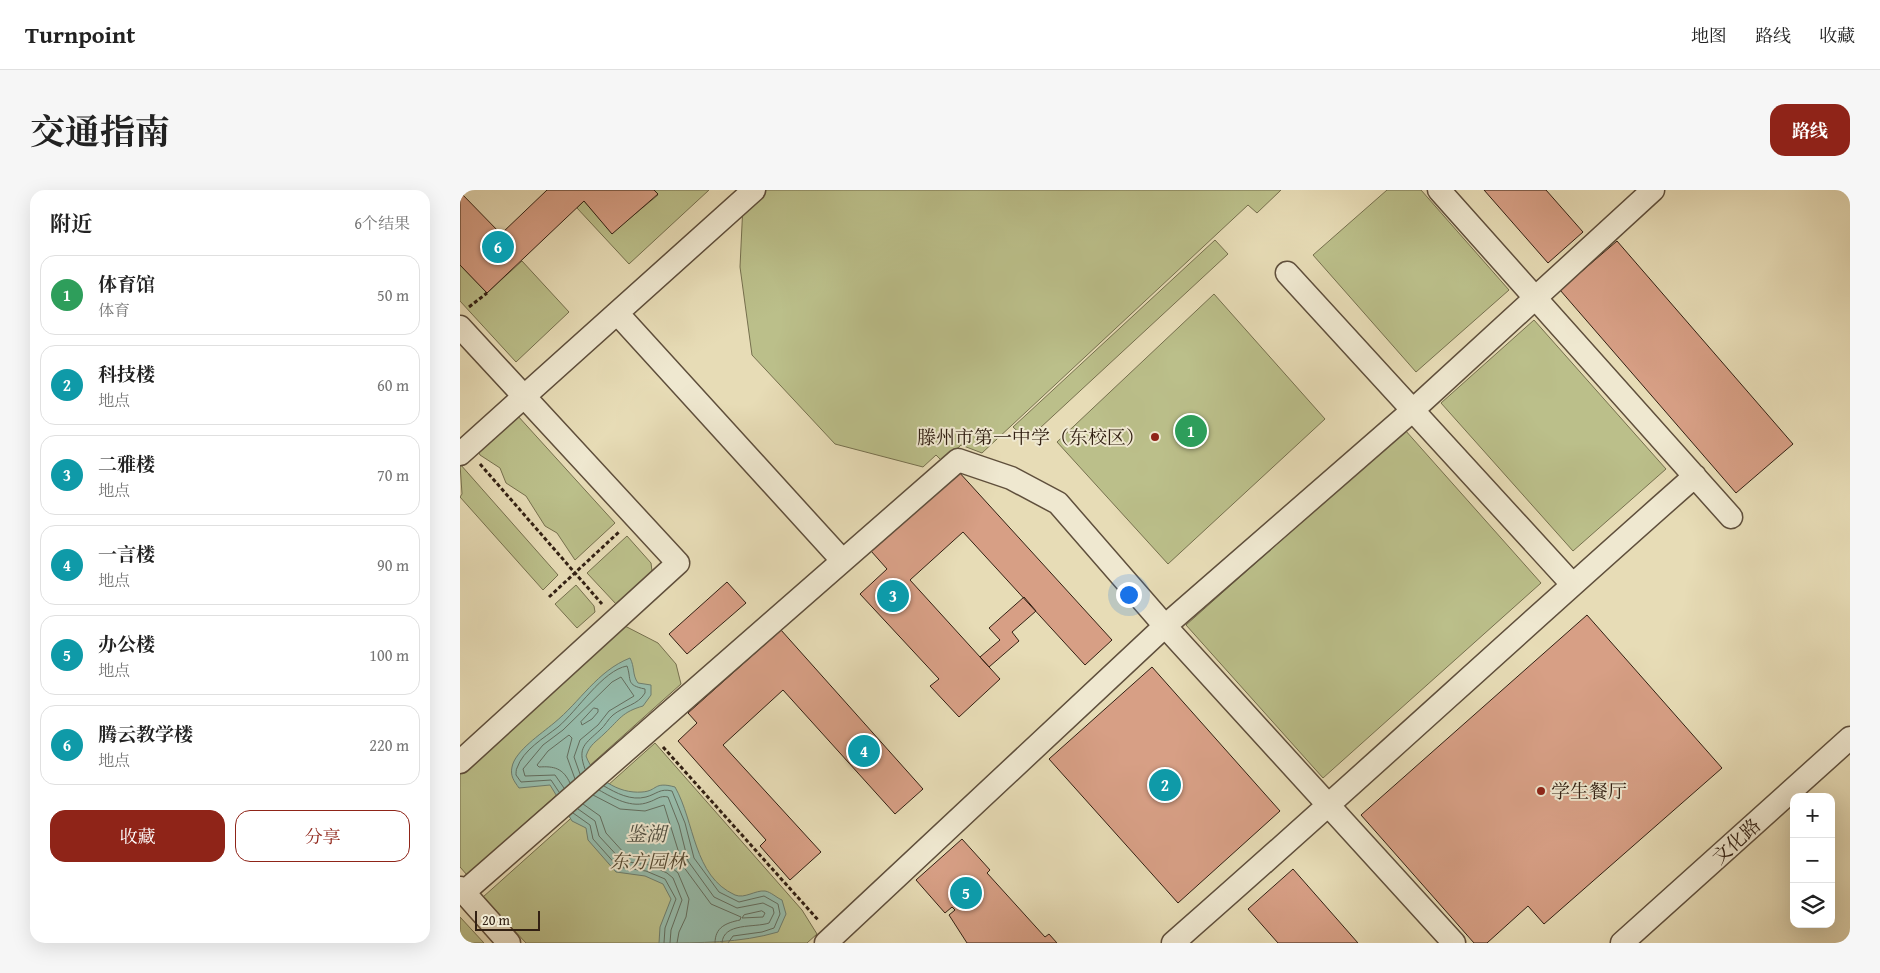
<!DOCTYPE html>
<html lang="zh">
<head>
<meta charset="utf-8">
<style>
  body { margin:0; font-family:"Gentium Book Plus","Noto Serif SC",serif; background:#f6f6f6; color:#222 }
  .controls { position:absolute; right:15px; bottom:15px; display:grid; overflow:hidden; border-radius:10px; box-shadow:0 5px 20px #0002 }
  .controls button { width:45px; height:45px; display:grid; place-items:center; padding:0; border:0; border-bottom:1px solid #e0e0e0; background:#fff; color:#222; font:25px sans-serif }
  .scale { position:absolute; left:15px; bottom:12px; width:65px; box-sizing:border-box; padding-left:5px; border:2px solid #322013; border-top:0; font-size:14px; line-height:18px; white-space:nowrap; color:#322013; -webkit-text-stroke:4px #efe8d0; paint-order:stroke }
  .you { position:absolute; left:668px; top:404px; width:18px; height:18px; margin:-12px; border:4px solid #fff; border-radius:50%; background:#1a73e8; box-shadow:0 0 0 8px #1a73e833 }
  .badge { display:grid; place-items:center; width:32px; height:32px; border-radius:50%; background:#8f2418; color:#fff; font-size:16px; font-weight:700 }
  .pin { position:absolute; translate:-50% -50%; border:2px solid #fff; box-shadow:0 1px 5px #0006 }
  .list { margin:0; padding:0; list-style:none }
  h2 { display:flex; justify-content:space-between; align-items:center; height:65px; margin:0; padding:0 20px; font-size:21px }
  h2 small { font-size:16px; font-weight:400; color:#767676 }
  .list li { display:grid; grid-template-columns:32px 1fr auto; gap:15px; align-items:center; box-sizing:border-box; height:80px; margin:0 10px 10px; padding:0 10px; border:1px solid #e0e0e0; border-radius:15px }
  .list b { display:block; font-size:19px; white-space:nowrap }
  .list p { margin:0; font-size:16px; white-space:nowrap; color:#767676 }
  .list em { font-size:16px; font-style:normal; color:#767676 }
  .actions { display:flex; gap:10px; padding:15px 20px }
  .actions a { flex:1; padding:11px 0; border:1px solid #8f2418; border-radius:15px; text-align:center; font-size:18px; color:#8f2418 }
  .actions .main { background:#8f2418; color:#fff }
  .icon { flex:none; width:28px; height:28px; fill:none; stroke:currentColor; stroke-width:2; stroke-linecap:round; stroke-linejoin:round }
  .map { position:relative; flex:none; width:1390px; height:753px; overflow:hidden; border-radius:15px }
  header { display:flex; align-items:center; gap:30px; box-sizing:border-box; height:70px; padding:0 25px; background:#fff; border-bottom:1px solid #e0e0e0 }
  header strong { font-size:24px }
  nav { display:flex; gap:28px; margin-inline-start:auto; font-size:18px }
  .intro { display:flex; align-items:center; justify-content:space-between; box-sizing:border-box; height:120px; padding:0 30px }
  h1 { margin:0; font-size:35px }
  .button { padding:12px 22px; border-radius:15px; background:#8f2418; color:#fff; font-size:18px; font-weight:700 }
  main { display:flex; gap:30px; padding:0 30px }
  aside { flex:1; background:#fff; border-radius:15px; box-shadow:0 5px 20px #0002 }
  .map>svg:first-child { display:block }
</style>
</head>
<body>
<header>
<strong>Turnpoint</strong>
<nav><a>地图</a><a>路线</a><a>收藏</a></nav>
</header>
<div class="intro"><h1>交通指南</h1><a class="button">路线</a></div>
<main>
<aside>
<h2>附近<small>6个结果</small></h2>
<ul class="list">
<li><span class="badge" style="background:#2e9e5b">1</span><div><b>体育馆</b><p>体育</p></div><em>50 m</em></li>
<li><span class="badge" style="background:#0f9aa8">2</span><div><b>科技楼</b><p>地点</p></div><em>60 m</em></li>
<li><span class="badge" style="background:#0f9aa8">3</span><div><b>二雅楼</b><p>地点</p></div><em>70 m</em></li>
<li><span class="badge" style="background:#0f9aa8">4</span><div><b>一言楼</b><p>地点</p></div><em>90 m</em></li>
<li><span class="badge" style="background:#0f9aa8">5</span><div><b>办公楼</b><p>地点</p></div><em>100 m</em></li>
<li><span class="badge" style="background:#0f9aa8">6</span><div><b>腾云教学楼</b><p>地点</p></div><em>220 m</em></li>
</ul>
<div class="actions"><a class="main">收藏</a><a>分享</a></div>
</aside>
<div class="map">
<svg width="1390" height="753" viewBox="0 0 1390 753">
  <rect width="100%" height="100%" fill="#e7dcb6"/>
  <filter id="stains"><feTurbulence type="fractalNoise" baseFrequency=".004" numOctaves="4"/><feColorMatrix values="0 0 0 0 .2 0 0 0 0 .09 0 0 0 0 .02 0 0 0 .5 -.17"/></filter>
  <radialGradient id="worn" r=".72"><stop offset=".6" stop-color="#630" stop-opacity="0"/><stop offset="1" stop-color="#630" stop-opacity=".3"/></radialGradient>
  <path fill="#bbbf8a" stroke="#76704e" d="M194 0H249L169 74 117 18 124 11 152 43 198 5Z
    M299 0H821L797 23 788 15 522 263 501 255 483 272 476 265 463 277 375 254 292 165 280 77 283 14Z
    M927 0H961L1049 100 956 182 853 65Z
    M755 50 768 64 567 250 553 237Z
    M62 71 109 122 56 172 0 111V75L27 103Z
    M754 104 865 229 708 374 597 252Z
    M1074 130 1206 279 1113 361 981 213Z
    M57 225 155 333 115 370 97 343 85 336 66 306 46 293 40 278 20 265 17 259Z
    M945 240 1081 393 863 588 726 435Z
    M0 274 98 385 83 400 0 307 2 304Z
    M167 346 191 373 192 381 156 414 127 383Z
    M116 395 134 416 135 422 117 438 95 414Z
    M163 435 198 453 216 474 221 494 7 685 0 677V582Z
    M195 553 342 720 357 744 347 753H66L23 707Z
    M0 727 24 753H0Z"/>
  <path fill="#97bcab" stroke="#6f7e6e" d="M170 468C175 477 172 485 178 493L191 495V505L183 516C162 522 160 529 145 543 136 552 130 554 126 566 134 588 158 604 182 602 198 601 193 591 215 597 235 632 233 686 275 705 285 709 295 700 305 701 311 702 317 708 322 710L326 724 318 742C281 753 239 753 199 753L200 737 211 709 203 694 185 686 156 682 128 650 126 638 112 631 90 595 59 598C54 591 50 586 52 577 55 561 81 544 94 533 120 512 137 481 170 468Z"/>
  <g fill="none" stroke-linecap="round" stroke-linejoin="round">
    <path stroke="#646e5f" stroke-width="1" d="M134 518 138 519V522L132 529 122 535 121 532Z
      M110 593C103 578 94 576 79 577L77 575 88 561 109 545 112 548 107 567 115 589
      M144 596C156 603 171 611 186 607 197 604 200 598 212 601L225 633 234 668 259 702 279 712 304 706 318 714 320 724 314 738 302 742 273 746 268 753
      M104 598 95 585 65 586 63 579 83 555 103 540 152 492 161 487 174 506 149 521 138 535 120 550 114 567 120 584
      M139 600C153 608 172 619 189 612 196 610 200 605 208 607L219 635 228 671 254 707 277 718 303 713 313 718 314 723 309 733C295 738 263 732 262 753
      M99 602 91 590 61 592 56 585C56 584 56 579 57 578 63 560 84 548 98 537 117 521 143 480 167 476 172 490 165 495 185 499V503C178 515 164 516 153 525 148 529 145 536 140 540 125 554 117 557 125 579
      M133 605 160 619 185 621 204 615 223 676 251 714 281 727 280 730C266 733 255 737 255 753
      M123 614 140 626 146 643 165 664 192 668 211 677 218 683 229 709 226 727 219 742 217 753
      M118 619 135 631 139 646 162 671 189 675 207 683 213 688 222 710 211 740 210 753
      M113 623 130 635 133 649 158 677 186 681 205 689 216 709 205 738 204 753
      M302 721 305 723 303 727 282 728 284 725Z"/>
  </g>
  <path fill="#d79f85" stroke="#322013" d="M87 0H194L198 4 152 44 124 11 27 103 0 75V2L41 44Z
    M1024 0H1086L1123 42 1088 73Z
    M1157 51 1333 254 1276 303 1100 100Z
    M498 281 652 450 625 475 503 342 450 390 540 489 499 527 470 496 479 489 400 404 427 379 411 361Z
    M267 392 286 413 227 464 209 444Z
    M564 407 576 421 552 442 559 451 529 477 520 467 540 450 529 438Z
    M1127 425 1262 578 1084 734 1068 716 1027 753H1014L901 625Z
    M321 440 463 599 435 624 323 500 263 555 361 662 330 690 300 656 306 650 218 551 237 533 228 523Z
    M692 477 820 621 718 713 589 569Z
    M502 649 530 680 527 683 585 747 589 744 597 753H507L489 725 495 720 492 717 485 723 456 690Z
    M833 679 898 753H818L788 719Z"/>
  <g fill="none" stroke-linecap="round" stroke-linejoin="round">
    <g stroke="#5f4f3c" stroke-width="25">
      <path id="minor" d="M979 0 1271 327
        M827 83 1112 394
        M157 123 382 370
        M0 137 218 373 0 572
        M0 264 294 0
        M0 698 49 753
        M4 702 498 270 551 288 598 313 705 436 994 753
        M366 753 705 436 953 220 1193 0
        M713 753C889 599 1060 440 1235 286
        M1162 753 1390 548"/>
    </g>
    <path stroke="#322013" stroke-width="3" stroke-dasharray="4 2.5" stroke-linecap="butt" d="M9 117 27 103
      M20 274 142 414
      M89 407 160 341
      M203 557 359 731"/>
    <use href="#minor" stroke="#efe8d0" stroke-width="22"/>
  </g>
  <g fill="#8f2418" stroke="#efe8d0" stroke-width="2">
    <circle cx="695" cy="247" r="5"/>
    <circle cx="1081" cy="601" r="5"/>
  </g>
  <g text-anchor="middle" stroke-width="4" stroke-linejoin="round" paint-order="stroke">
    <g font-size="19" fill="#322013" stroke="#efe8d0" text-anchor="end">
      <text x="685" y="254">滕州市第一中学（东校区）</text>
      <text x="1091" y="608" text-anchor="start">学生餐厅</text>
    </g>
    <g font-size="19" fill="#322013" stroke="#efe8d0">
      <text transform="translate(1276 651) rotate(-42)" y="7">文化路</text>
    </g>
    <g font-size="19" font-style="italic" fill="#544831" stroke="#efe8d0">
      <text x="188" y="678">东方园林</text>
    </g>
    <g font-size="20" font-style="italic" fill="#504f41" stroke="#efe8d0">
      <text x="186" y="651">鉴湖</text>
    </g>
  </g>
  <rect width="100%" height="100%" filter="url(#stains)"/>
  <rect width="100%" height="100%" fill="url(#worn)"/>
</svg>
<div class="controls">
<button>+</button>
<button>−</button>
<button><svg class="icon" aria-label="layers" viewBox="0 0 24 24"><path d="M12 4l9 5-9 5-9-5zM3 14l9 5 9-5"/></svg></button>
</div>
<div class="scale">20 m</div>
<div class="you"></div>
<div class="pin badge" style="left:731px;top:241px;background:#2e9e5b">1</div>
<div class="pin badge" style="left:705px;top:595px;background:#0f9aa8">2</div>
<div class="pin badge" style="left:433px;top:406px;background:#0f9aa8">3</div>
<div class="pin badge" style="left:404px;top:561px;background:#0f9aa8">4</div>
<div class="pin badge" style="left:506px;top:703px;background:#0f9aa8">5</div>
<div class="pin badge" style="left:38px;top:57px;background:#0f9aa8">6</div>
</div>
</main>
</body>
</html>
